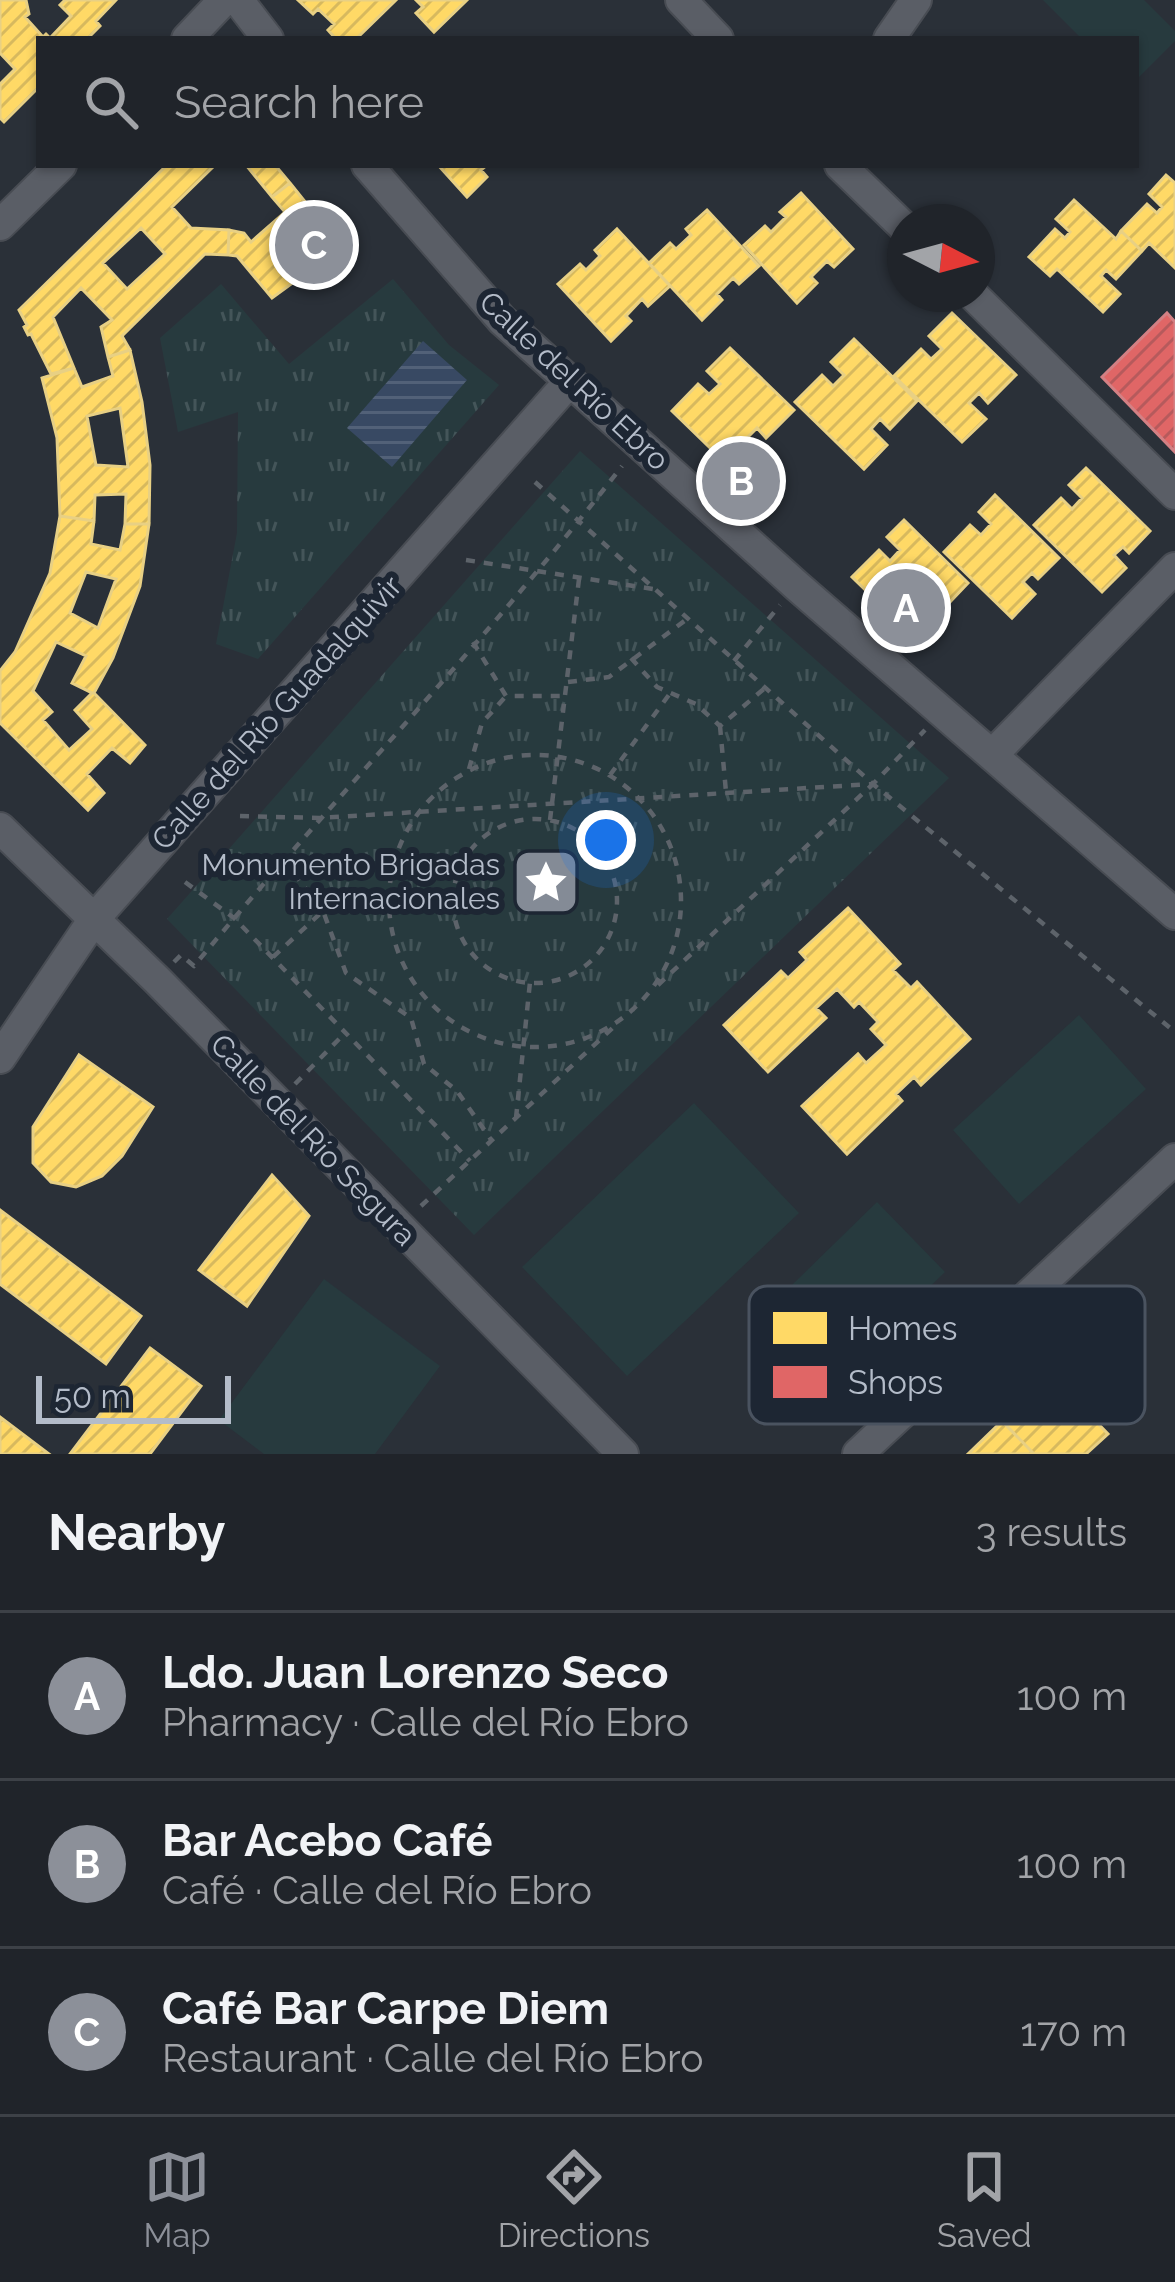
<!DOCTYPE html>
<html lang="en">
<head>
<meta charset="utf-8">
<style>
  body { margin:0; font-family:Raleway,sans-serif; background:#282c32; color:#f1f3f6 }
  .compass { position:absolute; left:887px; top:204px; width:108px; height:108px; border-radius:50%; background:#20242a; box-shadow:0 3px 9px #0004; rotate:96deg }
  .scale { position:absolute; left:36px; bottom:30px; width:195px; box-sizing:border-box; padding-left:12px; border:6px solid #b4bcc9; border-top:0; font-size:33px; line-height:42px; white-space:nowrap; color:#b4bcc9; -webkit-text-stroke:9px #1d2633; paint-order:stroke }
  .you { position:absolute; left:606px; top:840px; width:42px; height:42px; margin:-30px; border:9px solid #fff; border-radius:50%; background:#1a73e8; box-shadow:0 0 0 18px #1a73e833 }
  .badge { display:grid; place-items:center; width:78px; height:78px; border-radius:50%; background:#8c9099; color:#fff; font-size:39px; font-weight:700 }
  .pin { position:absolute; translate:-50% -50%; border:6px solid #fff; box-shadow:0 3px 12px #0006 }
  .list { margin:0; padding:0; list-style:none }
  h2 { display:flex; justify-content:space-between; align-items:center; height:156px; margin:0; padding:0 48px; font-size:51px }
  h2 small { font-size:39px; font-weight:400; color:#a2a4a8 }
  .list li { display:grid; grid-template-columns:78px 1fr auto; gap:36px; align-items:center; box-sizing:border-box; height:168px; padding:0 48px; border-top:3px solid #3d4147 }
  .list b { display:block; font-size:45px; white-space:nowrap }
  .list p { margin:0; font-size:39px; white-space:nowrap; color:#a2a4a8 }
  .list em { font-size:39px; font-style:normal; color:#a2a4a8 }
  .icon { flex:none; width:66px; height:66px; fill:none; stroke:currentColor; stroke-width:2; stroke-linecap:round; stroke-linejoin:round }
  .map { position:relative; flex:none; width:1175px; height:1454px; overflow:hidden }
  .search { position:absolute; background:#20242a; box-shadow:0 3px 9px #0004; left:36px; right:36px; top:36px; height:132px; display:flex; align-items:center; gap:30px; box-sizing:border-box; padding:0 42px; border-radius:0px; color:#a2a4a8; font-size:45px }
  .sheet { height:660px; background:#20242a }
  nav { display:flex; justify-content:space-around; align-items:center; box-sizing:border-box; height:168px; border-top:3px solid #3d4147; background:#20242a; font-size:33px; color:#a2a4a8 }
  nav a { display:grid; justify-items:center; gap:6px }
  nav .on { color:#8c9099 }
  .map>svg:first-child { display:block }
</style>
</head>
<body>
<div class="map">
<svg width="1175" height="1454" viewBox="0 0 1175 1454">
  <defs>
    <pattern id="grass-tufts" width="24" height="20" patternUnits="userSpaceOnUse" patternTransform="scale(3)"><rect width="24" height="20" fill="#273a3e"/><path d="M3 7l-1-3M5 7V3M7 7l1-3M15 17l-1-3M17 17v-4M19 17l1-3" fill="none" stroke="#445559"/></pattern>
    <pattern id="water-rules" width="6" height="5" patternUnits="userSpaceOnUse" patternTransform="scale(3)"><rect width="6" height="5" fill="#384963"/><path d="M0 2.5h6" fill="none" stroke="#526178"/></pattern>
    <pattern id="homes-hatch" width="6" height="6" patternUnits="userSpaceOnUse" patternTransform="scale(3)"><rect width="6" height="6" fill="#ffd966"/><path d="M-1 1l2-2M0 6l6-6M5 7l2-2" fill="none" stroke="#d7b95e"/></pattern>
    <pattern id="shops-hatch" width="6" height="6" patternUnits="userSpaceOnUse" patternTransform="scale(3)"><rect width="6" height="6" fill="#e06666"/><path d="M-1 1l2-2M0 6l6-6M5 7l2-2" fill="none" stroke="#b65a5c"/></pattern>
  </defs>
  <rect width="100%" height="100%" fill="#2a3038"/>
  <path fill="url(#grass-tufts)" d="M393 279 449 345 499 385 258 659 216 644 237 533 238 412 178 432 160 338 221 284 289 364Z
    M580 451 949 778 474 1235 167 919Z"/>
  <path fill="#273a3e" d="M1043 0H1144L1175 31V41L1136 80V39H1082Z
    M1079 1015 1146 1089 1019 1204 953 1130Z
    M694 1103 799 1213 627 1376 522 1267Z
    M877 1202 945 1272 822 1392 754 1322Z
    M324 1279 440 1366 375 1454H264L219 1420Z"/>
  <path fill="url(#water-rules)" d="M423 341 467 380 392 467 347 428Z"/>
  <path fill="url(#homes-hatch)" stroke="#e8d084" stroke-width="3" fill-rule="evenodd" d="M0 0H26L29 14 25 17 43 37 46 34 50 38 71 16 60 5 65 0H116L96 21 100 26 87 39H39V87L4 122 0 118V84L15 69 0 53Z
    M298 0H396L356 39H336L328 30 334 24 318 9 313 14Z
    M416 0H467L434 32 416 13 423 7Z
    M167 165H215L172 207 191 228 229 230 228 255 205 254 122 336 130 350 108 357 101 327 112 320 81 288 53 317 74 368 51 374 31 334 28 335 24 327 27 325 19 310ZM141 228 165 254 127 289 103 263Z
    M246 165H275L290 183 272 197Z
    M438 165H487L481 170 487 177 467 197Z
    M1166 175 1175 183V268L1149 243 1142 251 1121 231 1147 204 1157 213 1162 207 1149 194Z
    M290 183 339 244 320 262 303 242 280 262 294 282 272 298 237 256 228 255 229 230 244 233 251 242 285 212 272 197Z
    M801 193 853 249 834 267 827 261 811 277 817 283 797 303 744 245 765 226 771 232 786 217 780 212Z
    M1074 200 1116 239 1121 231 1142 251 1116 279 1106 270 1101 276 1120 294 1103 312 1057 269 1050 276 1029 257 1055 229 1065 238 1070 232 1056 219Z
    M707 210 759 266 739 284 733 278 717 294 722 300 702 320 649 263 670 243 676 249 691 235 686 229Z
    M617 229 670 286 648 306 642 299 626 316 631 321 611 341 558 284 580 264 586 270 600 256 595 250Z
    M952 313 1016 375 988 403 979 393 969 403 986 419 962 442 894 376 921 349 931 359 942 349 929 336Z
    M854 339 917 401 890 429 880 419 871 429 887 445 864 469 795 402 822 375 833 386 844 375 831 362Z
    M730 348 794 410 766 438 757 428 747 438 764 454 740 477 672 411 698 384 709 394 720 384 707 371Z
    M130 350 142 402 150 465 149 524H125L126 494 95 495 94 521 60 516 57 438 42 378 74 368 82 387 113 376 108 357ZM120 408 128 467 96 465 87 416Z
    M1086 468 1150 531 1129 553 1123 547 1114 555 1126 568 1102 592 1034 525 1061 498 1072 509 1082 498 1069 485Z
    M995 495 1059 558 1038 579 1032 573 1023 582 1035 594 1012 618 944 552 970 525 981 535 991 524 979 512Z
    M60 516 94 521 91 544 120 550 125 524H149L140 586 113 658 94 693 145 745 130 763 112 748 87 774 104 793 88 810 0 723V671L15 652 50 573ZM86 572 116 579 98 628 70 613ZM56 642 86 656 72 683 92 693 75 710 92 729 69 750 43 720 52 712 33 691Z
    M904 520 968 583 947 605 941 599 932 607 944 620 921 644 852 577 879 550 890 561 900 550 887 537Z
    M848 908 900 964 893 970 911 988 917 982 970 1039 921 1085 914 1077 896 1094 902 1101 847 1154 802 1106 858 1054 866 1063 886 1045 871 1029 878 1022 859 1002 854 1007 837 989 816 1008 826 1018 768 1072 724 1025 781 971 788 978 807 960 800 952Z
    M79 1055 153 1107 122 1156 102 1176 76 1187 51 1182 33 1163V1127Z
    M272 1175 309 1216 247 1306 199 1270Z
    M0 1210 141 1316 106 1364 0 1284Z
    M150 1348 201 1386 150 1454H70Z
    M1049 1373 1108 1434 1086 1454H1034L1002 1421Z
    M0 1417 49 1454H0Z
    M1002 1421 1034 1454H968Z"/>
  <path fill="url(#shops-hatch)" stroke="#d38084" stroke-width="3" d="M1167 313 1175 322V452L1102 377Z"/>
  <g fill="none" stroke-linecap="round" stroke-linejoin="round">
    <g stroke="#484c53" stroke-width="34">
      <path id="minor" d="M238 0 268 39
        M681 0 718 39
        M187 39 224 0
        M889 39 916 0
        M367 165 502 320 797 586 1175 914
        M840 165 905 228
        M0 225 61 165
        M972 294 1175 494
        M993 754 1175 568
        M0 828 157 980 623 1454
        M0 1058 94 919 570 381
        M858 1454 1175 1159"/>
    </g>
    <path stroke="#5d636a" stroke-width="4.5" stroke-dasharray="9 9" stroke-linecap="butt" d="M535 482 873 784 1175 1032
      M466 560 653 589
      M473 642 506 696H564
      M631 658 657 687 696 704 720 726 765 688
      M734 661 780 605
      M568 682 609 677 687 619
      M720 726 726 792
      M389 901a146 146 0 1 1 292 0a146 146 0 1 1-292 0Z
      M469 769 482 723 506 696
      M610 775 671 692
      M240 816 319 818 873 784 925 730
      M453 901a82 82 0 1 1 164 0a82 82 0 1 1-164 0Z
      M550 820 579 579
      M283 859 323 911H390
      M185 882 234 918 470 1161
      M273 957 323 911 346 973 411 1018 424 1064 457 1091 492 1141
      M174 962 181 955 194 966C334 797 488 640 622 466
      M658 985 873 784
      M295 1084 346 1032
      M516 1118 530 982
      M421 1206 619 1022"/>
    <use href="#minor" stroke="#5a5e66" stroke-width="30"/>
  </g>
  <defs>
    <g id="sight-square" transform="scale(3.45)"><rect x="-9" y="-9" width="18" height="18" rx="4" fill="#848b96" stroke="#1d2633"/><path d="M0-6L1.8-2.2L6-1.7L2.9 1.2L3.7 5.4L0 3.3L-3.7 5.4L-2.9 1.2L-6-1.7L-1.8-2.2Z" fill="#fff"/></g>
  </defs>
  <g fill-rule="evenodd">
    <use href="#sight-square" x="546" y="882"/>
  </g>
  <g text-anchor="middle" stroke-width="12" stroke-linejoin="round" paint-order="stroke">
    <g font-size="30" fill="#b4bcc9" stroke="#1d2633">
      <text transform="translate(574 381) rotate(43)" y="10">Calle del Río Ebro</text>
      <text transform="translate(277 713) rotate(-48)" y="10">Calle del Río Guadalquivir</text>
      <text transform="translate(313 1140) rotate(46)" y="10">Calle del Río Segura</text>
    </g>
    <g font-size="30" fill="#b4bcc9" stroke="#1d2633" text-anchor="end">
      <text x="500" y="875">Monumento Brigadas<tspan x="500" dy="34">Internacionales</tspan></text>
    </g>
  </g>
  <rect x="749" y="1286" width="396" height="138" rx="18" fill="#1d2633" stroke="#4a5360" stroke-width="3"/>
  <rect x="773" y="1312" width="54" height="32" fill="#ffd966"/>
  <rect x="773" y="1366" width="54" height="32" fill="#e06666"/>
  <g font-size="33" fill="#b4bcc9">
    <text x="848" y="1340">Homes</text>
    <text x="848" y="1394">Shops</text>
  </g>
</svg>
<svg class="compass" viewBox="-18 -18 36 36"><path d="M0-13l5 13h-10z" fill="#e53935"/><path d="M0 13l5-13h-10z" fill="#a2a4a8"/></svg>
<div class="scale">50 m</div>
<div class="you"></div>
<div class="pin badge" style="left:906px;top:608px">A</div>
<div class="pin badge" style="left:741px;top:481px">B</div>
<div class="pin badge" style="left:314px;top:245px">C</div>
<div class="search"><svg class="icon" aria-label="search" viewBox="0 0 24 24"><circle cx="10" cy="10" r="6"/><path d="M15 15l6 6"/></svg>Search here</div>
</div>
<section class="sheet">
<h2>Nearby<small>3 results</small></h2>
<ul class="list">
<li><span class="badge">A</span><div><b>Ldo. Juan Lorenzo Seco</b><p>Pharmacy · Calle del Río Ebro</p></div><em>100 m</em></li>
<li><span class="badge">B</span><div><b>Bar Acebo Café</b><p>Café · Calle del Río Ebro</p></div><em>100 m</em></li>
<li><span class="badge">C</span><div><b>Café Bar Carpe Diem</b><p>Restaurant · Calle del Río Ebro</p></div><em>170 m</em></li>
</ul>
</section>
<nav>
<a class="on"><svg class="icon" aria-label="map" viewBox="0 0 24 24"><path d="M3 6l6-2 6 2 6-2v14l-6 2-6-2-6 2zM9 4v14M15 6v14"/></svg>Map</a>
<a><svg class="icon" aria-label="directions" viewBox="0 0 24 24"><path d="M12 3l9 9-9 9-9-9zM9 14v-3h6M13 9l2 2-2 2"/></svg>Directions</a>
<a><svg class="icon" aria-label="saved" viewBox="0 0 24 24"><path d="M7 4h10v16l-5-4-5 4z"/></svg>Saved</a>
</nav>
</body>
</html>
